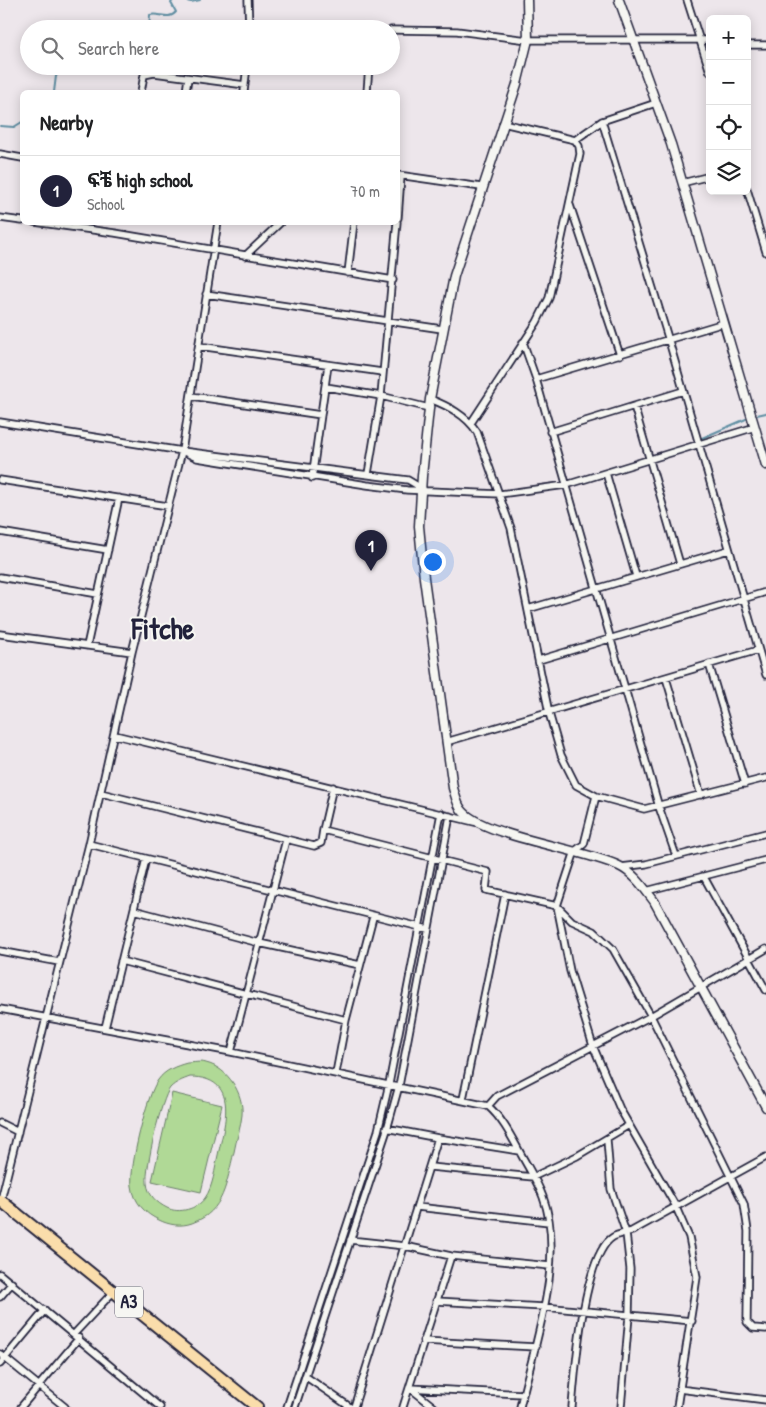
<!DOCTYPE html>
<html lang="en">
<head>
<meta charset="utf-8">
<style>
  body { margin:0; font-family:"Patrick Hand","Noto Sans Ethiopic",sans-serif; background:#f6f6f6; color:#202124 }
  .controls { position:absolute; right:15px; top:15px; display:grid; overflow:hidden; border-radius:8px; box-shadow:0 2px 12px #0003 }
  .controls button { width:45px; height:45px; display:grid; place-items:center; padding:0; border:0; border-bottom:1px solid #e0e0e0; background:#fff; color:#202124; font:25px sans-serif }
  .you { position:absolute; left:432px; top:561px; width:18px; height:18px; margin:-12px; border:4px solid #fff; border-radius:50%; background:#1a73e8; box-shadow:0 0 0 8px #1a73e833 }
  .badge { display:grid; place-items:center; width:32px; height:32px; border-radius:50%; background:#22223b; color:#fff; font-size:16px; font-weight:700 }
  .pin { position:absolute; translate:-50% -41px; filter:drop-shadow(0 1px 2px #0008) }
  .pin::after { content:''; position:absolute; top:26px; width:18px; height:15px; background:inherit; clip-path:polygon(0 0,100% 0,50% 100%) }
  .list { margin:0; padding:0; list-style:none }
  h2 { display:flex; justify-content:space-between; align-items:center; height:65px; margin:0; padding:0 20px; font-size:21px }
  h2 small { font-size:16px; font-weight:400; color:#757577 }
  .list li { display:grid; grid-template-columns:32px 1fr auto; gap:15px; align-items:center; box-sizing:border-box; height:70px; padding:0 20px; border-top:1px solid #e0e0e0 }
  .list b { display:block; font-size:19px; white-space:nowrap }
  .list p { margin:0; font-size:16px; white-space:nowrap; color:#757577 }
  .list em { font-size:16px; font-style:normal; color:#757577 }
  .icon { flex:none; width:28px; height:28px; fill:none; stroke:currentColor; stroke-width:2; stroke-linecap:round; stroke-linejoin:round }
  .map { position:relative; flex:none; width:766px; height:1407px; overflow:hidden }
  .search { position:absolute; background:#fff; box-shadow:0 2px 12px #0003; left:20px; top:20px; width:380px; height:55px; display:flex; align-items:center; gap:12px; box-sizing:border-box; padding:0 18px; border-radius:28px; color:#757577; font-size:19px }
  .panel { position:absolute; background:#fff; box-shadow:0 2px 12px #0003; left:20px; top:90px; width:380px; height:135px; border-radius:8px }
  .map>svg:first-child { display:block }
</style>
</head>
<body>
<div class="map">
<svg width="766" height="1407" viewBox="0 0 766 1407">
  <rect width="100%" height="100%" fill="#ede6eb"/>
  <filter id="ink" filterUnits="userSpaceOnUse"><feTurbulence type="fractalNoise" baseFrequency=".02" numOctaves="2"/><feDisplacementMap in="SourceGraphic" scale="10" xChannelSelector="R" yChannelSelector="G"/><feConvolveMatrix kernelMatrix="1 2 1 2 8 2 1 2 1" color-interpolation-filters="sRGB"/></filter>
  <g filter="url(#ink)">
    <path fill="#b0d996" stroke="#697e68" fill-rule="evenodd" d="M187 1063C193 1063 201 1061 206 1063 228 1068 244 1094 242 1115 241 1127 236 1140 234 1152 226 1183 225 1211 192 1223 181 1227 169 1225 159 1220 145 1214 134 1202 132 1186 129 1168 147 1094 158 1080 165 1070 176 1066 187 1063ZM190 1077C240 1077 225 1123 218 1155 215 1168 213 1187 205 1198 197 1209 179 1214 167 1208 157 1203 148 1195 147 1183 145 1169 161 1099 170 1088 176 1082 182 1080 190 1077Z
      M172 1093 222 1105 201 1192 152 1181Z"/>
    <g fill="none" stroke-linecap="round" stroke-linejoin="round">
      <path stroke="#608fa3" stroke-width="2" d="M183 0 191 2 200 0
        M149 29 150 15C159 12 168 21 176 12L171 3 173 0
        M54 92 56 76 66 66
        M0 126 14 127 22 122
        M757 415 766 413
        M702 438 746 419"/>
      <g stroke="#22223b" stroke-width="9">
        <path id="street" d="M248 0 249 29
          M687 0 710 72
          M249 23 356 29
          M391 30 457 31 528 40H710
          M747 45H766
          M141 92 144 75 154 73 245 85
          M186 92 188 78
          M244 92 247 66
          M367 92 369 66
          M602 121 669 341 766 675
          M503 123 575 140 602 121 656 103
          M0 154 22 158
          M398 175 481 187
          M682 183 710 176
          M747 189 766 252
          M570 205 620 355
          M0 218 22 221
          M398 218 401 176
          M34 222 115 233 393 280
          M245 256 281 222
          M348 273 354 222
          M206 294 442 329
          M523 342 536 379 659 807 676 856
          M199 346 382 372
          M536 379 724 323
          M326 387 381 396 429 408
          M191 396 321 415
          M430 399C448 406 466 415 477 432L511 528 549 713 561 755 576 785 596 796 644 809 766 778
          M634 406 680 564
          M0 422 182 451 408 480 423 489
          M471 423 537 322 549 298 580 154 579 146 575 140
          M550 432 683 391
          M182 451 197 458 367 485 407 490 500 494 566 485 755 427
          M606 473 636 576
          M368 474 381 396 397 222
          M312 478 328 365
          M0 480 168 506
          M0 532 108 550
          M0 577 98 594
          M528 609 728 550
          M0 634 132 652
          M87 646 119 498
          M539 660 766 592
          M709 664 745 784
          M666 678 701 795
          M115 735 474 822
          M446 742 758 650
          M101 793 314 846 321 843 323 830 488 872 486 890 557 906 572 921 594 931 613 949 651 1016 744 1204 748 1231 747 1322 753 1328 766 1329
          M596 796 584 844 575 851 557 906 570 971 593 1046 620 1109 675 1205 689 1237 697 1277 677 1407
          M323 830 333 787
          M89 844 428 929
          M621 867 646 864 766 833
          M704 877 766 990
          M646 891 766 860
          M134 910 259 943 360 965
          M0 951 59 962
          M121 961 346 1020
          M0 1009 231 1052 488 1106C503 1119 512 1138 522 1156 529 1169 538 1183 543 1197 566 1258 534 1346 520 1407
          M105 1028 146 859
          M231 1052 286 840
          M336 1073 346 1020 373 917
          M463 1099 505 894
          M488 1106 497 1096 651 1016 766 949
          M0 1123 18 1132
          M438 1138 519 1151
          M607 1140 611 1189 626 1233 630 1269 629 1316 621 1407
          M430 1167 533 1177 577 1156 629 1125
          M1 1200 89 844 132 652 182 451 218 222
          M417 1207 549 1222
          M350 1240 405 1246 451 1256 550 1266
          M0 1274 160 1407
          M0 1297 12 1283
          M436 1301 544 1307 692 1321
          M74 1334 115 1290
          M423 1341 536 1347
          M0 1354 65 1407
          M0 1364 45 1310
          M305 1376 350 1407
          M410 1388 523 1394
          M410 1388 434 1407
          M679 1389 766 1400
          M21 1407 79 1338
          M287 1407 378 1131 389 1084 441 813
          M295 1407 386 1133 399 1086 450 816
          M354 1407 438 1138 386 1128
          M403 1407 451 1256
          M572 1407C575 1373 583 1255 613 1237 618 1234 626 1233 632 1231L766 1157"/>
      </g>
      <g stroke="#22223b" stroke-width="11">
        <path id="secondary" d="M527 0 528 40 517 84 454 276 430 399 422 476 419 526 424 578 453 788C455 794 457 804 461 809 479 836 585 849 619 866 634 873 644 888 654 901L766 1107
          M619 0 671 144 766 465"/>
      </g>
      <g stroke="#22223b" stroke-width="14">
        <path id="highway" d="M0 1200 257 1407"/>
      </g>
      <use href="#street" stroke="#f6f6f2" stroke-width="5.5"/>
      <use href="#secondary" stroke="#f6f6f2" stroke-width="8"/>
      <use href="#highway" stroke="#faddab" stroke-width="10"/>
    </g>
  </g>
  <g text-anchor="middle" stroke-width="4" stroke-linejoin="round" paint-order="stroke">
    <rect fill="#f6f6f2" stroke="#626272" stroke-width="1" x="115" y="1286.5" width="28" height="31" rx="4"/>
    <g font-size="18" font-weight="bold" fill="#22223b">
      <text x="129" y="1308">A3</text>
    </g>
    <g font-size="29" font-weight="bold" fill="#22223b" stroke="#f6f6f2">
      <text x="163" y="639">Fitche</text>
    </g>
  </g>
</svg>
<div class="controls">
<button>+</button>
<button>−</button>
<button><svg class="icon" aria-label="locate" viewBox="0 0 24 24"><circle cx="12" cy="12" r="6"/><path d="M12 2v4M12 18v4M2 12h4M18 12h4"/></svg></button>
<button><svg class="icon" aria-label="layers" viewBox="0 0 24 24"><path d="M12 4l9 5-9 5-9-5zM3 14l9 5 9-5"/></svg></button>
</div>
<div class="you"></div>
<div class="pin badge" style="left:371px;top:571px">1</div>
<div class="search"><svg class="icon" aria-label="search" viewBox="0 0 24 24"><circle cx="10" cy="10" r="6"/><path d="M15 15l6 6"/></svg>Search here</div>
<section class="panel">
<h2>Nearby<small></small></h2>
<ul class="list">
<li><span class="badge">1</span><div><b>ፍቼ high school</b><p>School</p></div><em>70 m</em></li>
</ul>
</section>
</div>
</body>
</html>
